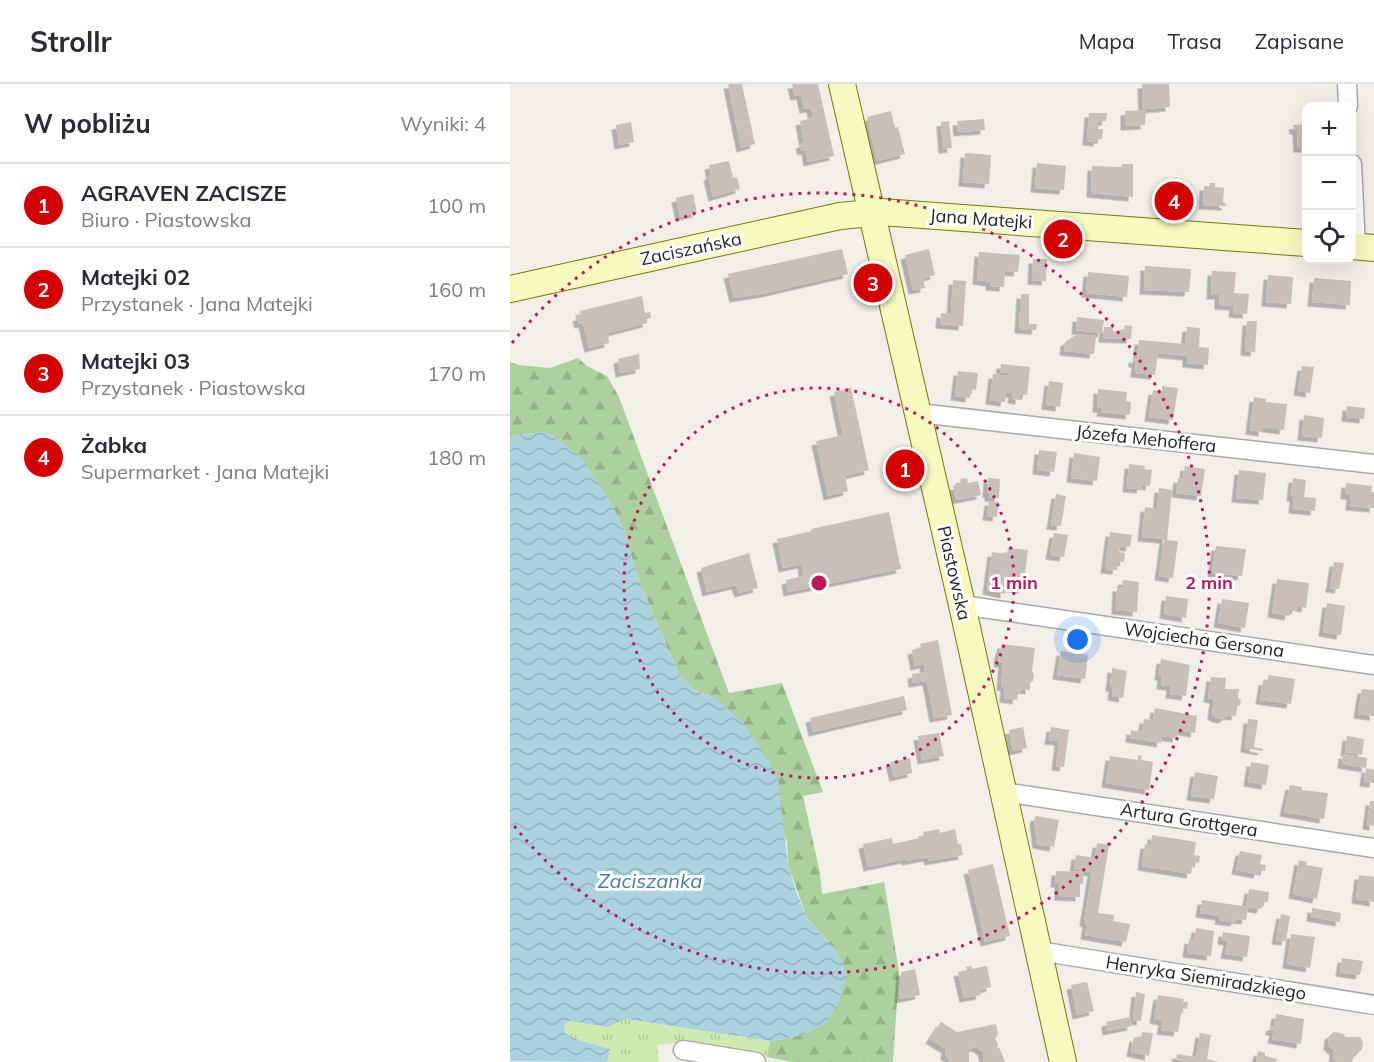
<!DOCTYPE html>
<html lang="pl">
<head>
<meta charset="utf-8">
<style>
  body { margin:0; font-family:Mulish,sans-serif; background:#f2f2f3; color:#2b2b33 }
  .controls { position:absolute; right:18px; top:18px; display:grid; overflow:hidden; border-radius:12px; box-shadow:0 6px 24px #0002 }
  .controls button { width:54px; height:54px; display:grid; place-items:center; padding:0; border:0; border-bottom:2px solid #e1e1e2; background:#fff; color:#2b2b33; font:30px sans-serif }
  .you { position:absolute; left:568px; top:556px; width:21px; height:21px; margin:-15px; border:4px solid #fff; border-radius:50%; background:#1a73e8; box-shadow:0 0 0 9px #1a73e833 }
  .badge { display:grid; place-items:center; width:39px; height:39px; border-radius:50%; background:#d40000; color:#fff; font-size:20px; font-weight:700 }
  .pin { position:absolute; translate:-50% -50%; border:3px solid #fff; box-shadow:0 2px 6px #0006 }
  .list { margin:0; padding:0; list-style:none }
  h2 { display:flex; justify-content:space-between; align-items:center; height:78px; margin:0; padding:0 24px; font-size:26px }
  h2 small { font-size:20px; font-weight:400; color:#7c7c81 }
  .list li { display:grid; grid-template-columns:39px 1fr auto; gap:18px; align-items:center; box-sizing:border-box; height:84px; padding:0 24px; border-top:2px solid #e1e1e2 }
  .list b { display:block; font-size:22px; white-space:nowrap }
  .list p { margin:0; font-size:20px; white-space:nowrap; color:#7c7c81 }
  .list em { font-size:20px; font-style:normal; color:#7c7c81 }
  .icon { flex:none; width:33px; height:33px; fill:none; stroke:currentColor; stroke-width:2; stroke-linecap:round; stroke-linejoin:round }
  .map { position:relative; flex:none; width:864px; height:978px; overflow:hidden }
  header { display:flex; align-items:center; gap:36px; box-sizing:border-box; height:84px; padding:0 30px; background:#fff; border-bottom:2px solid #e1e1e2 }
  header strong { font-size:28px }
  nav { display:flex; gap:33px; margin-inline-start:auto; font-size:21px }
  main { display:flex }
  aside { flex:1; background:#fff }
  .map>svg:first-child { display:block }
</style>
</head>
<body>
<header>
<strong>Strollr</strong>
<nav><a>Mapa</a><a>Trasa</a><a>Zapisane</a></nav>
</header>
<main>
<aside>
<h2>W pobliżu<small>Wyniki: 4</small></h2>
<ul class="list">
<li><span class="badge">1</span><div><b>AGRAVEN ZACISZE</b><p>Biuro · Piastowska</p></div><em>100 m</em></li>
<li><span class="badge">2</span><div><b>Matejki 02</b><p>Przystanek · Jana Matejki</p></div><em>160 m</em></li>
<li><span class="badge">3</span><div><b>Matejki 03</b><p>Przystanek · Piastowska</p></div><em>170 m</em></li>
<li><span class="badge">4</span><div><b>Żabka</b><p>Supermarket · Jana Matejki</p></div><em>180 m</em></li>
</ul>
</aside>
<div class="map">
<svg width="864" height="978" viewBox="0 0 864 978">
  <defs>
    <pattern id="grass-tufts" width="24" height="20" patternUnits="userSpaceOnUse" patternTransform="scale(1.5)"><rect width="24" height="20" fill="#cdebb0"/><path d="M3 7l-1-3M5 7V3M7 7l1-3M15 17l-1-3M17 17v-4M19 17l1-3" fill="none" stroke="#b0c997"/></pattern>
    <pattern id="forest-firs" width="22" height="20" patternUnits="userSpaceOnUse" patternTransform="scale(1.5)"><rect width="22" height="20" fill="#add19e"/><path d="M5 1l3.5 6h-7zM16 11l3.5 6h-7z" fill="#95b388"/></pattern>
    <pattern id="water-waves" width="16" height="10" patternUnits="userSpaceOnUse" patternTransform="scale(1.5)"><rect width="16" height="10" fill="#aad3df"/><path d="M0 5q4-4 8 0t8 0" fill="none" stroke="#92b5bf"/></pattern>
    <filter id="shadow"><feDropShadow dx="-4.5" dy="4.5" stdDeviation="0" flood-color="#0004"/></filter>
  </defs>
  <rect width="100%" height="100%" fill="#f2efe9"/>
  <path fill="url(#grass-tufts)" d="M116 935 260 957 257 973 172 958 147 961 149 978H97L100 965C86 959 65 958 54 948L55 940 59 937 97 943Z"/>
  <path fill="url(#forest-firs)" d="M68 274 77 282 97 292 109 313 219 609 272 599 313 708 293 712 310 789 312 810 374 798 389 887 383 978H282L257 973 260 957 281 954 326 866 297 834 278 781 277 757 205 614 185 606 169 591 126 489 114 445 29 348 0 353V278L9 281 40 284Z"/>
  <path fill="url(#water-waves)" d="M29 348 42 350 71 374 100 416 114 445 126 489 169 591 185 606 205 614 232 637 260 679 268 695 278 781 286 807 297 834 326 866 334 881 336 893 328 920 317 939 297 949 281 954 260 957 116 935 98 943 59 937 55 940 54 948C63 957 87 960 100 965L97 978 0 977V353Z"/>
  <path fill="#c7bfb8" filter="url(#shadow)" d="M218 0H232L245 60 231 64Z
    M282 0H308L324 72 298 78 296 66 292 67 290 60 294 59 290 37 303 34 301 24 294 25 291 11 285 12Z
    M632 0H659L660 23 636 25 635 41 615 42V27L633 26Z
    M381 27 385 44 388 43 395 70 367 77 357 33Z
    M579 29H597L596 37H589L588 45H593L592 55H588V58L577 57Z
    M474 35 475 46 448 48 447 37Z
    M439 37 442 64 433 65 431 38Z
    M121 38 124 58 109 61 106 41Z
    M796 40V64H788L787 46H784L783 41Z
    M455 69 481 71 479 100 453 98Z
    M219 77 223 94 227 93 230 105 203 113 198 92 201 91 199 81Z
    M527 79 556 82 554 106 525 104Z
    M612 80H623V113L581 109 582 82 612 83Z
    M655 98 676 99 675 124 654 123Z
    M700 99H705V103L714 104 713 118 717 121 715 122 693 121 694 102H700Z
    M183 110 187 129 170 133 166 114Z
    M332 165 338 190 256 209 224 214 218 190Z
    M419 165 425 191 413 194 415 204 403 206 395 171Z
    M469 168 510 171 508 188 495 187 494 203 480 202V198L467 196Z
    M523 175H537L536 197 522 196Z
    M635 182 681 185 679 208 634 206Z
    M702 187 726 188 724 209 739 210 737 230 723 229 724 222 709 221V211H701Z
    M578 188 619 192 617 213 576 209Z
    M758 191 783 193 781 220 756 218Z
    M804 194 841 197 840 221 802 218Z
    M443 196 456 197 453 242 430 240 431 229 441 230Z
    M511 210H519V240H527L526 246 509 245Z
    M132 212 135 229 140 228 141 234 137 235V239L98 249 99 259 79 264 73 239 69 240 67 233 71 232 70 227Z
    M567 233 594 236 592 249 566 246Z
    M737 237H747L745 268 735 267Z
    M615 241 622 242 621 255 593 254 594 243H603V247L614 248Z
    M677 243 690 244 689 263 699 264 698 281 677 279V272L648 269 645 291 625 289 626 279H623V274L627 275 629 256 675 260Z
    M567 250 586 252 584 270 554 267 555 258Z
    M129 270 130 285 110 289 108 275Z
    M491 280 520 283 517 311 510 310V316L502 315 503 309H496L495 318 480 316 483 290 498 292V289L490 288Z
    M792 282 804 283 800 309 788 307Z
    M448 287 468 289 466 306 461 305 460 314 445 312Z
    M539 297 553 299 550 323 536 321Z
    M652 302 668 304 663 336 639 333 643 306 652 308Z
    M341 304 359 386 335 392 338 407 318 412 306 357 333 351 324 308Z
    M588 305 617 308 616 317 621 318 620 331 591 328 592 324H587Z
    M744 313 756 315V318L777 320 774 346 753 343V348L740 346Z
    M837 322 855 324 854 335 836 333Z
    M794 331 814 334 812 354 792 352Z
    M529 366 547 368 544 388 527 386Z
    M564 369 590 373 587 397 561 394Z
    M619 380 635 382 634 385 642 386 640 402 632 401 631 405 617 404Z
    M675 382 695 385 691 412 666 409 668 394 673 395Z
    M729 386 756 389 753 416 726 414Z
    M457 394 458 399 468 397 471 411 446 416 443 402 451 400 450 395Z
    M478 394 490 395 489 414 479 413V409H477Z
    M783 394 796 396 794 413 806 414 805 427 783 425 784 413H781Z
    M836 399 862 402 861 408H864V424L840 422 841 411H835Z
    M649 404 662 406 657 456 668 457 663 494 649 492 654 455 632 453 635 423 647 425Z
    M546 410 556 412 551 442 541 441Z
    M479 417 489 418 487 433 477 432Z
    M379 428 391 485 278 508 276 496 294 492 292 480 273 484 267 455 302 447 301 445Z
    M600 448 622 451 620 463 610 462 609 468 615 469 614 478 608 477 607 486 595 485Z
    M544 449 558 451 554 473 540 471Z
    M706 462 736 465 732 492 702 489Z
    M498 464 518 466 513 505 495 503V510L477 506 482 468 497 470Z
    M239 469 248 504 229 509 226 501 197 508 191 484Z
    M824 478 834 479 829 505 820 504Z
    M767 495 799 499 796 524 787 522 786 526H780L779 532 762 529Z
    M613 496 629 498 627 528 606 526 607 503H612Z
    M656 512 678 515 676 534 654 530Z
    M712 515 739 519 735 544 708 539Z
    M817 519 835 522 831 551 813 548Z
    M428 556 442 631 424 634 417 597 403 599 402 590 415 588 414 580 405 582 402 566 411 564 410 560Z
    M492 560 525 564 522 587 524 590 523 597 520 599V606L513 605 508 609 507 616 494 614 495 603 491 602 493 579H489L488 573Z
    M551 567 578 571 575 595 547 591Z
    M651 575 680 581 676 612 660 610 661 602 651 601 652 592H649Z
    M602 584 617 587 613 614 602 612 603 603H600Z
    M758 591 785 595 781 620 750 616 753 597H758Z
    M701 593 716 594 715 605H729L728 614 731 616 730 621 727 623 726 632 718 631 713 635 707 634 702 631 704 615 698 614Z
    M852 605 864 606V632L848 630Z
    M394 612 397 626 303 648 300 634Z
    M645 624 687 632 685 649 668 646 667 654 652 652 651 659 620 654 621 646 632 648 634 635 643 636Z
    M738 635 748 636 744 663 753 665 752 667 735 664Z
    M513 643 517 664 503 667 499 646Z
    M541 643 559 646 554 683 546 682 549 657 539 656Z
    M429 649 434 672 412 676 408 652Z
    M837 652 854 655 852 671 835 668Z
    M833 670 857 674 856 684 832 680Z
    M628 671 632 672 631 676 643 678 639 706 596 699 600 672 628 676Z
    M400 674 402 689 384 693 380 678Z
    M741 678 759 681 756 701 738 698Z
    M856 684 864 686V699L854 698Z
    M685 688 708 692 704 715 681 712Z
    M780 701 792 703V706L818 709 814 735 774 728Z
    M860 717H864V742L857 741Z
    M526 732 549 736 544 763 527 760 524 736Z
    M429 745 430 749 445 745 448 760H451L453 771 419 777 418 773 396 777V775L358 783 353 760 382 754 383 760 414 753 413 748Z
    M642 751 686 758 684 771 690 772 689 779 683 778 681 790 632 782 635 760 641 761Z
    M587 759 599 761 588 829 604 831 603 837 620 840 616 858 575 851 577 839 574 838 582 788 564 785 566 771 585 774Z
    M730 767 752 771 750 780 756 781 755 787 749 786 748 790 726 786Z
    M789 776 797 778 796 781 813 784 807 815 783 810Z
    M483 780 500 852 475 858 458 786Z
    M546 787 574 788 573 800H570V813L549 812V799H545Z
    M849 791 864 793V818L846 815Z
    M739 805 759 808 758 818H753L751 825 736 823Z
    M692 816 738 823 736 836 726 835 725 838 709 836 710 832 690 829Z
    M802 824 831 829 830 838 801 833Z
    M771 830 780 832 776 857 766 856Z
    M686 844 704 847 701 872 677 869 679 855 684 856Z
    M713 848 740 852 737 873 715 870 718 857 712 856Z
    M781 850 805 853 800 884 777 880Z
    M832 874 853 877 850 891 830 888Z
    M461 882 462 885 477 882 481 903 470 906 471 911 454 914 448 888 457 886 456 883Z
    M405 885 410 911 389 915 391 888Z
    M577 898 584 927 567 931 561 901Z
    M626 908 635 910 631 937 623 936Z
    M648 911 674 915 673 918H678L677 925 672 924 668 948 651 946 653 937 644 935Z
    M766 930 794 935 791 960 762 955 764 947H760L761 942H764Z
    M620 933 622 942 597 947 596 938Z
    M431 938 447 948 486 940 488 950 485 955 488 960 487 963 490 965 495 978H474L473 968 467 963 462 964 459 967V978H439L438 973 435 971 436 965 420 955Z
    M632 948 643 949 639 972 621 968 624 953 631 954Z
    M824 948 834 950 835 953H850L853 958 852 965 847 970H844L842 978H827L823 974 824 967 818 961 819 952Z
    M690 949 701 951 697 975 710 978H672L673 976 666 975 667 970 686 973Z
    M748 967 755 969V972L767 975 766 978H746Z"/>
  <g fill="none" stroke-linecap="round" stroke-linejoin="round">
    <g stroke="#a9a9a9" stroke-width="21">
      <path id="street" d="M837 0 838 22
        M842 80 846 163
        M408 329 864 380
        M452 521 864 581
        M493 708 864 764
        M529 867 864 921
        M173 966 246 978"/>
    </g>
    <g stroke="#707d05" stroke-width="28">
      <path id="secondary" d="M332 0 452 521 553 978
        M842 162 864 164
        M0 205 330 132 371 128 796 159"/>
    </g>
    <use href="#street" stroke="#fff" stroke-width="18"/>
    <use href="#secondary" stroke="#f7fabf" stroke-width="26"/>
  </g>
  <g fill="none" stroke="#c2185b" stroke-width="3" stroke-dasharray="3 6">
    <circle cx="309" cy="499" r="195"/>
    <path d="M2 259A390 390 0 1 1 2 739"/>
  </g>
  <g text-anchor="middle" stroke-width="6" stroke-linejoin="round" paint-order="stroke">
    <g font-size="18" fill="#222" stroke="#fff">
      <text transform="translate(471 135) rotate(4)" y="6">Jana Matejki</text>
      <text transform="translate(181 165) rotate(-12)" y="6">Zaciszańska</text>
      <text transform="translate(636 355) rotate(6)" y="6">Józefa Mehoffera</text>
      <text transform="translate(444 489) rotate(77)" y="6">Piastowska</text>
      <text transform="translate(694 556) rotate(8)" y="6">Wojciecha Gersona</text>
      <text transform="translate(679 736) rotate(9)" y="6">Artura Grottgera</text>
      <text transform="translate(696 894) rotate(9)" y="6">Henryka Siemiradzkiego</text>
    </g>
    <g font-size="20" font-style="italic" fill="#4a7aab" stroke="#fff">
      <text x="140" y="804">Zaciszanka</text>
    </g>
  </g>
  <circle cx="309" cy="499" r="9" fill="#c2185b" stroke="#fff" stroke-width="3"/>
  <g font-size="18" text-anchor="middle" font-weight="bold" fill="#c2185b" stroke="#fff" stroke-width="6" stroke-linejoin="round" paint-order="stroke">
    <text x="504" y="505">1 min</text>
    <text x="699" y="505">2 min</text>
  </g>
</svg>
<div class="controls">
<button>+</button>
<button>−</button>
<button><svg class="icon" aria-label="locate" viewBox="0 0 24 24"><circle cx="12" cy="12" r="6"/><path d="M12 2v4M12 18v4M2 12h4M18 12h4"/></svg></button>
</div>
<div class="you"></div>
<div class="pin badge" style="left:395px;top:385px">1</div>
<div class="pin badge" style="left:553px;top:155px">2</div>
<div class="pin badge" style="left:363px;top:199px">3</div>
<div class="pin badge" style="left:664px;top:117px">4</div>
</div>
</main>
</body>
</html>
